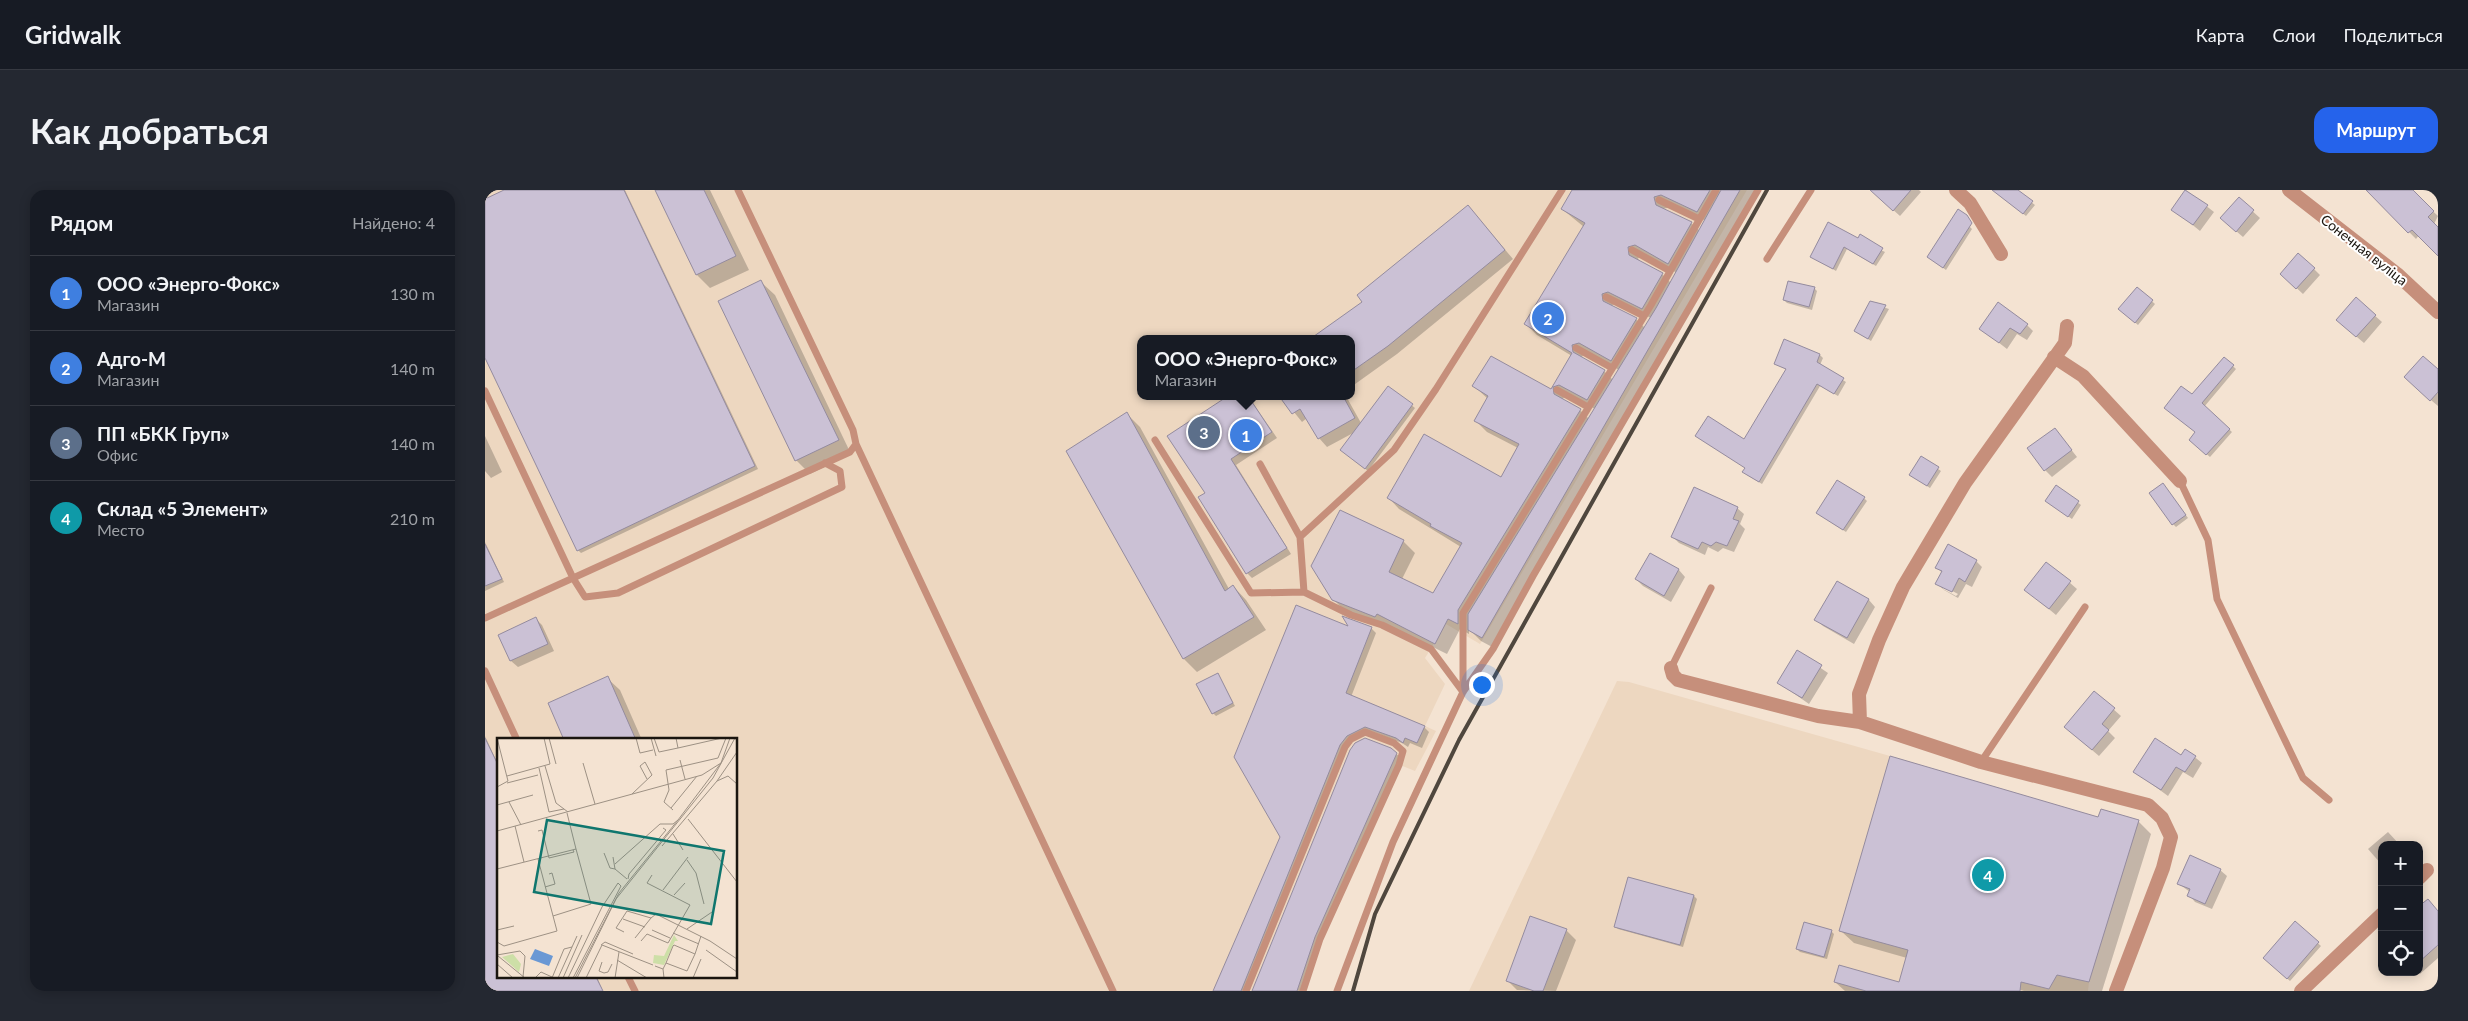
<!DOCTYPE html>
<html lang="ru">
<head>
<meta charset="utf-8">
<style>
  body { margin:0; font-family:Lato,sans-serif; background:#242831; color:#f1f3f6 }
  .controls { position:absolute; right:15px; bottom:15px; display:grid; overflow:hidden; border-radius:10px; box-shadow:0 2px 12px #0003 }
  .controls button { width:45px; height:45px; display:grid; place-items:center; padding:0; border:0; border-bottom:1px solid #363941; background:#171b24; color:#f1f3f6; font:25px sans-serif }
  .you { position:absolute; left:996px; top:494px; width:18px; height:18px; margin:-12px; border:4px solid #fff; border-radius:50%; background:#1a73e8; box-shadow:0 0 0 8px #1a73e833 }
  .badge { display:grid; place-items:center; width:32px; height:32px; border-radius:50%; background:#2563eb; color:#fff; font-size:16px; font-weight:700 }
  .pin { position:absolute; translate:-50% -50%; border:2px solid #fff; box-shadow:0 1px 5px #0006 }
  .popup { position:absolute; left:652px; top:145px; width:218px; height:65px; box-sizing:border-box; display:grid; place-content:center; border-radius:10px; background:#171b24; filter:drop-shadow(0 1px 4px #0005); font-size:16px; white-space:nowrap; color:#9ea1a6 }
  .popup b { font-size:19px; color:#f1f3f6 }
  .popup::after { content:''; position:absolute; left:50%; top:100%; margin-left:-10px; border:10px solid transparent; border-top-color:#171b24 }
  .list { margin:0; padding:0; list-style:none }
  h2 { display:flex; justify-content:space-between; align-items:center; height:65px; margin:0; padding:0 20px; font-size:21px }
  h2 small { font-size:16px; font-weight:400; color:#9ea1a6 }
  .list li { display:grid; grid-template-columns:32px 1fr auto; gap:15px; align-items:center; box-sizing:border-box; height:75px; padding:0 20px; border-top:1px solid #363941 }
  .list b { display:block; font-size:19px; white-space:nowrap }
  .list p { margin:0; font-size:16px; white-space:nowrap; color:#9ea1a6 }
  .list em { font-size:16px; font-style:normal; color:#9ea1a6 }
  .icon { flex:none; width:28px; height:28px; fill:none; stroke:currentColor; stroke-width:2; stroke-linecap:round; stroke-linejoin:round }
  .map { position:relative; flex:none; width:1953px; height:801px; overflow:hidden; border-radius:15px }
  header { display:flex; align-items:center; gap:30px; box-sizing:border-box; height:70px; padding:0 25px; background:#171b24; border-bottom:1px solid #363941 }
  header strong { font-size:24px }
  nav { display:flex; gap:28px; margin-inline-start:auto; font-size:18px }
  .intro { display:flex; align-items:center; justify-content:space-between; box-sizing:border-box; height:120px; padding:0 30px }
  h1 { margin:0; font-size:35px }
  .button { padding:12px 22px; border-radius:15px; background:#2563eb; color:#fff; font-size:18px; font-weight:700 }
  main { display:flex; gap:30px; padding:0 30px }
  aside { flex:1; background:#171b24; border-radius:15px; box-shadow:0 2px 12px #0003 }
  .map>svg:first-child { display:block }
</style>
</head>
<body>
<header>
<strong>Gridwalk</strong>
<nav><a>Карта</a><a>Слои</a><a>Поделиться</a></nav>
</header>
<div class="intro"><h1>Как добраться</h1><a class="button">Маршрут</a></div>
<main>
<aside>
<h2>Рядом<small>Найдено: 4</small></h2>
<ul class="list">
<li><span class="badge" style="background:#3f7fe0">1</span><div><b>ООО «Энерго-Фокс»</b><p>Магазин</p></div><em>130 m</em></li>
<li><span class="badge" style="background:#3f7fe0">2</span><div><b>Адго-М</b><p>Магазин</p></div><em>140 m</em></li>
<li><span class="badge" style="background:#5c6f8a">3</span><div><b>ПП «БКК Груп»</b><p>Офис</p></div><em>140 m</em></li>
<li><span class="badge" style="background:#0f9aa8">4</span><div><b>Склад «5 Элемент»</b><p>Место</p></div><em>210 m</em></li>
</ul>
</aside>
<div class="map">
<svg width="1953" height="801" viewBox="0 0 1953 801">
  <rect width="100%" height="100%" fill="#f4e3d2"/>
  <path fill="#edd7c0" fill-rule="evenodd" d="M0 0H1262L995 454 961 434 940 468 960 494 940 536 951 541 930 581 915 575 835 749 818 801H0ZM656 149H866V206H656ZM14 550H251V787H14Z
    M1132 491 1144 492 1405 566 1613 627 1616 619 1654 630 1604 792 1603 801H984Z"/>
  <path fill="#0003" fill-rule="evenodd" d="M22 0H140L273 279 96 363 93 360 0 165V10Z
    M171 0H225L264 80 225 98 212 85Z
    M1089 0H1273L1009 458 996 451 984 439V444L975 439 962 464 903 435 860 421 848 409 918 351 930 363 917 389 948 405 976 357 914 319 903 307 1016 288 1033 258 1002 242 990 230 1003 209 988 195 1066 200 1087 166 1052 145 1040 133 1099 37 1077 19ZM1189 16 1221 31 1215 41 1206 33 1178 19ZM1162 66 1192 83 1186 93 1177 84 1154 71 1153 68ZM1136 113 1166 128 1160 138 1151 129 1128 118 1127 115ZM1106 164 1134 180 1128 190 1119 181 1098 169 1097 166ZM1086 206 1110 219 1104 229 1095 220 1079 211 1078 208Z
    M1393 0H1434L1436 2 1415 26 1397 10Z
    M1527 0H1531L1550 15 1541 26 1522 11Z
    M1701 0 1729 22 1715 41 1688 19Z
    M1883 0H1924L1934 8 1953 26 1949 34 1953 39V64L1934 45 1931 49Z
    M1754 9 1775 28 1758 47 1744 35Z
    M983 16 1028 69 912 164 866 197V149L879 112Z
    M1484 36 1487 39 1461 80 1443 67Z
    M1373 49 1400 62 1391 76 1362 59 1351 81 1326 66Z
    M1829 79 1835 85 1818 104 1803 90Z
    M276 92 290 105 366 264 325 284 311 270 235 111Z
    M1329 98 1332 101 1327 120 1302 113 1299 110Z
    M1652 98 1670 114 1653 135 1638 122Z
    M1871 109 1897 132 1879 153 1859 136Z
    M1386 113 1404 119 1386 151 1370 141Z
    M1542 135 1548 141 1542 150 1532 144 1522 159 1496 139Z
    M1300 151 1335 165 1338 168 1335 175 1361 192 1353 206 1335 196 1277 294 1262 285 1261 278 1211 246 1260 251 1302 180 1291 174Z
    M1739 168 1751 179 1719 217 1747 242 1725 267 1705 250 1712 243 1707 206Z
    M1953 181V216L1927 194Z
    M903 197 930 218 883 281 859 262 870 242 842 257 834 248 822 228 817 232 796 206H861L876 233Z
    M746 206H763L792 248 751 275 806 364 767 388 762 383 722 303Z
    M642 224 655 237 744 399 748 396 761 410 781 440 712 482 699 469 583 262Z
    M1570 239 1592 267 1567 287 1560 280Z
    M0 246 17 282 6 288 0 281Z
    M1436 267 1456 281 1445 298 1425 285Z
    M1572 297 1596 315 1587 329 1565 314Z
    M1681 298 1703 328 1691 337 1688 334Z
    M1379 308 1382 311 1361 342 1335 325Z
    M1252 318 1259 324 1255 334 1260 339 1249 362 1238 358 1233 362 1223 357 1220 365 1194 353 1187 346Z
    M0 352 19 392 0 401Z
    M1166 364 1194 380 1200 387 1186 412 1158 396 1151 389Z
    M1491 371 1497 377 1487 397 1481 394 1473 408 1459 400 1452 393 1457 383 1452 377ZM1458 396 1473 404 1471 406 1458 399Z
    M1562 373 1592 399 1571 425 1541 400Z
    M1352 392 1384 410 1390 417 1369 454 1338 436 1331 429Z
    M51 429 57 435 69 461 33 477 26 471Z
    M886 438 891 443 866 507 939 537 944 542 937 558 925 553 923 557 917 553 886 541 868 549 861 559 762 801H729L796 647 865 439Z
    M1312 462 1343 483 1324 514 1294 493Z
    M733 484 750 516 731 526 728 523Z
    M122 488 135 500 157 550H81Z
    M1610 503 1636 526 1623 541 1630 548 1614 566 1587 543Z
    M0 546 14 576V787H112L118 801H0Z
    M906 559 917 569 835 752 818 801H768Z
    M1701 560 1717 573 1708 588 1698 582 1683 606 1649 581 1696 567Z
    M1614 629 1653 631 1666 644 1617 801H1539L1509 793 1507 801H1360L1350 792 1415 793 1422 768 1369 753 1356 741Z
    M1903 642 1915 655H1897V675L1883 659Z
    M1735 680 1742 686 1727 719 1710 712 1704 705 1705 702 1694 694Z
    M1144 688 1209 706 1212 709 1198 757 1133 739 1130 736Z
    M1934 717 1953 721V768L1935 784Z
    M1810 733 1836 756 1805 791 1782 771Z
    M1081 740 1091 750 1071 801 1032 800 1022 790Z
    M1346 741 1349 744 1342 769 1315 762 1312 759Z"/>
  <path fill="#cbc1d5" stroke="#948b9e" d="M19 0H139L270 276 92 361 0 168V9Z
    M170 0H219L251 66 211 85Z
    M1087 0H1225L1212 22 1176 5 1169 7 1171 15 1207 32 1183 74 1150 55 1143 57 1144 65 1178 83 1157 119 1123 102 1117 104 1118 111 1152 128 1126 171 1094 153 1087 155 1088 162 1120 180 1102 210 1074 195 1068 197 1069 204 1096 219 973 420V434L963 429 950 454 892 424 890 427 847 410 826 376 855 320 919 350 904 382 948 403 977 353 945 336 946 334 902 308 939 244 1016 287 1034 254 989 231 1003 206 987 196 1006 166 1066 199 1087 163 1039 134 1100 33 1076 19Z
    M1236 0H1255L997 448 983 440V424L1171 118Z
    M1385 0H1426L1408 21Z
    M1507 0H1533L1548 11 1538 24Z
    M1700 0 1723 15 1708 35 1686 20Z
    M1881 0H1928L1949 21 1943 27 1953 37V66L1927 40 1923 43Z
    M1754 7 1769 20 1751 42 1735 28Z
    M983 15 1020 60 903 156 866 182V149H825L877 112 872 105Z
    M1473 19 1482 25 1487 33 1458 78 1442 67Z
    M1343 32 1373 48 1375 44 1398 58 1388 74 1359 57 1348 79 1325 67Z
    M1813 63 1830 78 1811 99 1795 84Z
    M276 90 354 250 310 271 233 111Z
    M1303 91 1330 97 1324 117 1298 110Z
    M1652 97 1668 110 1650 133 1633 119Z
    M1871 107 1891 125 1871 147 1851 130Z
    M1385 111 1401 115 1383 149 1369 141Z
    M1513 112 1543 134 1535 144 1525 138 1514 153 1494 139Z
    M1299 149 1335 164 1332 172 1359 188 1349 204 1332 194 1274 292 1257 282 1260 278 1210 246 1223 226 1259 249 1301 179 1289 174Z
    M1938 166 1953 179V202L1945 211 1919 187Z
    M1739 167 1749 175 1717 213 1745 239 1721 265 1704 250 1710 242 1679 218 1696 196 1707 204Z
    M903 196 928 214 880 279 855 260Z
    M743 206H763L787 242 746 269 802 358 761 384 713 307 720 303 682 246Z
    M794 206H858L870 228 833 249 815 219 807 224Z
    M642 222 740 401 748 395 769 427 698 469 581 261Z
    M1570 238 1587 260 1559 281 1542 258Z
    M1436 266 1454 277 1442 296 1424 285Z
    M1352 290 1380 307 1358 340 1331 323Z
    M1678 293 1701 325 1687 335 1664 303Z
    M1571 295 1594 311 1583 327 1560 311Z
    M1209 297 1253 317 1248 329 1254 331 1242 356 1231 352 1226 356 1217 352 1213 359 1186 347Z
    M0 354 17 389 0 396Z
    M1463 354 1492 370 1480 392 1474 388 1467 402 1450 394 1457 381 1450 378Z
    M1165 363 1194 379 1179 406 1150 389Z
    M1561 372 1586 391 1564 419 1539 400Z
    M1352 391 1384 409 1362 448 1329 430Z
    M811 415 863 436 857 426 887 437 861 503 940 536 932 553 920 548 918 553 911 548 880 537 862 546 855 555 756 801H728L795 647 749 567Z
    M51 427 63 454 25 471 13 445Z
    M1312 460 1337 475 1317 508 1292 493Z
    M733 483 748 513 727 524 711 494Z
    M123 486 151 550H79L63 513Z
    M1609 501 1630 518 1617 534 1624 540 1607 560 1579 537Z
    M0 548 14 577V787H111L118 801H0Z
    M880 548 906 558 912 563 830 747 812 801H767L865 560 870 553Z
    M1670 548 1696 565 1700 559 1711 566 1700 582 1691 577 1676 600 1648 582Z
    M1405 566 1613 627 1616 619 1654 630 1604 792 1572 785 1564 799 1536 792 1535 801H1381L1349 792 1354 775 1414 792 1423 760 1354 741Z
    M1705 665 1736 679 1720 714 1702 706 1705 699 1692 694Z
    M1143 687 1209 705 1195 755 1129 737Z
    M1943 709 1953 721V755L1934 772V716Z
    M1045 726 1082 739 1058 801H1049L1021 791Z
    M1810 731 1834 752 1802 789 1778 768Z
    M1319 732 1347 740 1339 767 1311 759Z"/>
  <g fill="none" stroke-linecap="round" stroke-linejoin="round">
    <path stroke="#c68f7b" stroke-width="7" d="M1174 10 1214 29
      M1147 60 1185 81
      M1282 69 1326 0
      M1121 107 1159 126
      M1091 158 1127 178
      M1072 200 1103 217
      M0 201 88 388 100 407 133 403 357 297 355 281 340 273
      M670 250 766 403 819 402
      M371 254 628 801
      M775 274 815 347 819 402 866 425 897 435 946 459 978 502
      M1695 291 1723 350 1732 409 1818 588 1844 610
      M815 347 909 260 951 199 1077 0
      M0 428 365 262 371 254 368 240 253 0
      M1186 478 1226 398
      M0 481 32 550
      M978 501V423L1166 115 1231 0
      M1496 572 1600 417
      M143 787 150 801
      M761 801 860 557 866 549 880 542 909 553 918 561 914 575 835 749 818 801
      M852 801 908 652 978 502 1008 459 1048 386 1273 0"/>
    <path stroke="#c68f7b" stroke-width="14" d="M1471 0 1485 13 1516 64
      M1804 0 1912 84 1953 122
      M1569 167 1598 186 1695 291
      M1186 478 1188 485 1193 490 1333 526 1375 532 1496 572 1663 615 1677 628 1686 647 1678 678 1631 801
      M1375 532 1374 504 1394 450 1418 397 1480 293 1580 153 1582 136
      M1934 688 1942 680
      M1816 801 1897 724"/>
    <path stroke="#4f473e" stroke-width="4" d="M868 801 890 724 974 550 1282 0"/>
  </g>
  <g text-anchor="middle" stroke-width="4" stroke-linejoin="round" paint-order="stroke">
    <g font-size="14" fill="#1a150f" stroke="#fff">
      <text transform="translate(1879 60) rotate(38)" y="5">Сонечная вуліца</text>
    </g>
  </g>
  <g transform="translate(12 548)">
    <rect width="240" height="240" fill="#f4e3d2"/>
    <path d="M177 197 181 203H178L167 227 156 225 157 217 167 218ZM16 216 24 226 22 234 5 219Z" fill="#cddfa7"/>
    <path d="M38 211 56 218 52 228 33 221Z" fill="#6a98d4"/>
    <path fill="none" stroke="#9d9184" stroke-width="1" d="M52 0 59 26M139 0 143 15 156 12M154 0 159 18M157 0 162 14 181 10 179 0M181 10 225 0M183 22 188 41M86 25 98 66M48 28 59 65 71 74M42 30 52 74 67 71M10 38 53 26 47 0M220 43 240 14M10 45 41 37M0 49 11 43 0 0M135 56 155 37 148 24 143 28 150 41M12 64 24 87M0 67 36 57M174 70 200 38M176 72 167 64 172 52 169 32 221 20 229 0M191 81 240 144M18 88 27 124M0 93 205 37 224 25M41 93 45 92 52 120 77 114 76 112M176 96 186 112M165 108 220 43 231 38 240 46M107 115 113 130 118 131M116 119 118 131 130 141M190 122 199 135 207 166M118 126 163 86H176L181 82 224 25 233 0M0 131 79 111 70 75M131 141 132 136 169 92 166 90M48 149 58 146 55 135 52 136M166 152 191 119M177 157 188 145M56 178 94 166 79 111M126 181 148 189M190 191 215 174M0 192 17 188M155 192 173 200M127 194 119 190 130 173 154 180 159 176 213 203 240 221M176 195 202 206M138 200 154 180M144 203 150 196 171 205 193 167 150 145 155 137M0 204 7 208 60 193 41 121M104 207 108 204 136 216M209 212 240 234M198 216 204 198M0 217 23 213 28 218 26 239M1 218 28 240M120 222 150 240M105 224 102 233 107 235 111 234 115 226M0 226 16 240M158 228 166 231 167 240M166 231 169 225 176 208 177 207 198 216 190 233 169 225M38 240 44 234 55 239M55 240 67 211 75 209M61 240 80 198M66 240 85 197M71 240 105 169 121 145 124 148 76 240M78 240 122 155 181 82M80 240 119 161 216 40 238 0M89 240 105 207 156 227M118 240 122 214M196 240 204 221"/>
    <path fill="#0f766e" fill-opacity="0.15" stroke="#0f766e" stroke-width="2.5" d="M50 82 227 113 214 186 37 154Z"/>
    <rect width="240" height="240" fill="none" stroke="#1a150f" stroke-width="2.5"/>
  </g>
</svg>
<div class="controls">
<button>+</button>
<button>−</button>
<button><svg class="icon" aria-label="locate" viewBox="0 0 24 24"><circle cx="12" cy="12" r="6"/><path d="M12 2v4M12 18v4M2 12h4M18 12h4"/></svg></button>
</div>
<div class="you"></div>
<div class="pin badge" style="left:761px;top:245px;background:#3f7fe0">1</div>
<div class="popup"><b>ООО «Энерго-Фокс»</b>Магазин</div>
<div class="pin badge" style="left:1063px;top:128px;background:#3f7fe0">2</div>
<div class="pin badge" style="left:719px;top:242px;background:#5c6f8a">3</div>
<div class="pin badge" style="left:1503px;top:685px;background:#0f9aa8">4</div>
</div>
</main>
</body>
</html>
